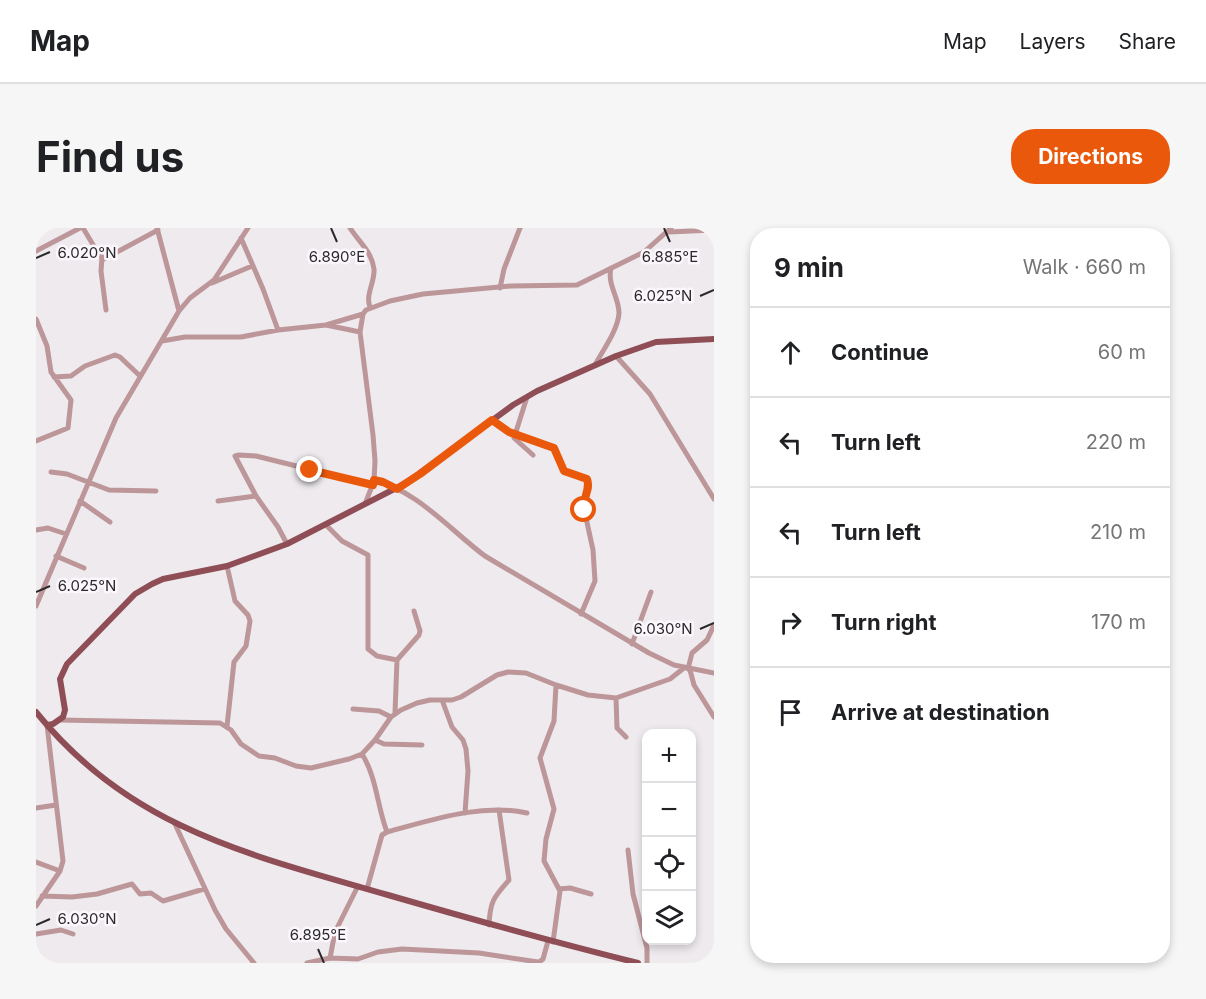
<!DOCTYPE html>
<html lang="en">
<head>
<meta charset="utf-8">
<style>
  body { margin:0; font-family:Inter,sans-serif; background:#f6f6f6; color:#202124 }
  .controls { position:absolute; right:18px; bottom:18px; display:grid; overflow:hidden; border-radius:12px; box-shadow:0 3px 9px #0003 }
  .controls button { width:54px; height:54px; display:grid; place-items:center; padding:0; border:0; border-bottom:2px solid #e0e0e0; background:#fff; color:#202124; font:30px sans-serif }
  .stop { position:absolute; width:18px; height:18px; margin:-14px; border:4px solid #ea580c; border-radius:50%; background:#fff }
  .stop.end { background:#ea580c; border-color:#fff; box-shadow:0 2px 6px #0008 }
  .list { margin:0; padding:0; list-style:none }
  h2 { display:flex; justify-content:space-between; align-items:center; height:78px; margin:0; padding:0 24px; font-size:26px }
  h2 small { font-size:20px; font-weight:400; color:#757577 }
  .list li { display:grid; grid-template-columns:39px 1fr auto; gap:18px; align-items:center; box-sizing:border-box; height:90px; padding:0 24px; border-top:2px solid #e0e0e0 }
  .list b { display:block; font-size:22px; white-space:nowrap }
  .list em { font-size:20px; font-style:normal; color:#757577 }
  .icon { flex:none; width:33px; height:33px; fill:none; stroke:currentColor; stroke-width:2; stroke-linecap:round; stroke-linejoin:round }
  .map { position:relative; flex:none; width:678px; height:735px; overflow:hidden; border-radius:24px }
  header { display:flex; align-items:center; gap:36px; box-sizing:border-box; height:84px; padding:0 30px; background:#fff; border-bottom:2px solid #e0e0e0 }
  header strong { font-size:28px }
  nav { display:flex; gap:33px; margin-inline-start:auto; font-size:21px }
  .intro { display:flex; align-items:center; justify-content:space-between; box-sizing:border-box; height:144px; padding:0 36px }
  h1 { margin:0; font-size:42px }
  .button { padding:15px 27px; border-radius:24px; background:#ea580c; color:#fff; font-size:21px; font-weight:700 }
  main { display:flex; gap:36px; padding:0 36px }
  aside { flex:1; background:#fff; border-radius:24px; box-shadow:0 3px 9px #0003 }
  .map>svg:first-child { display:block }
</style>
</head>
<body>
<header>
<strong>Map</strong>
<nav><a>Map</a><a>Layers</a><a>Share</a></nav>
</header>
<div class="intro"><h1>Find us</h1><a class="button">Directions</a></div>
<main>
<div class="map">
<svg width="678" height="735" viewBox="0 0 678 735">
  <rect width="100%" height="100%" fill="#eeeaee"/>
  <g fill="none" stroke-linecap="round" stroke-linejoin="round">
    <path stroke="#bc9699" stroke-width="5" d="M47 0 62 25 68 31 122 2
      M121 0 143 83
      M314 0C323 14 336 24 338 41 339 54 329 67 334 79
      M633 4 678 2
      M205 10 227 61 242 102
      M0 23 44 0
      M66 29 65 43 70 82
      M176 55 216 38
      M464 60 468 41 484 0
      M0 91 11 118 15 144 35 172 32 200 0 213
      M290 97 324 104
      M126 113 149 109H205L242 102 290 97 327 86
      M580 128 614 166 678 271
      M559 137C567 122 582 102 583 85 583 69 571 57 575 40
      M18 149 35 148 49 138 79 127 84 129 104 148
      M491 169 478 210 497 227
      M456 192 473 204 518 220 528 243 551 251 553 261 547 276 557 322 559 353 545 386
      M15 244 31 246 73 262 120 263
      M338 253C380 261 415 303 449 328L613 425 638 437 678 445
      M44 273 74 294
      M182 273 220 268
      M329 276 338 253 339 233 337 207 324 104 327 86 330 82 354 73 387 66 475 58 541 57 608 24 635 0
      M290 297 306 313 332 327V421L341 428 361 432
      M0 302 12 300 30 306
      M251 316 242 299 220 268 199 228 203 227 220 228 337 257
      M20 328 48 340
      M0 378 80 190 143 83 154 70 178 52 212 0
      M596 416 615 364
      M652 441 656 425 671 412 678 397
      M654 442 658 457 678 489
      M580 470 581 500 590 509
      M406 472 416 499 427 512 430 521 432 543 429 585
      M317 481 343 483 355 489
      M359 485 361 432 383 407 384 403 378 383
      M23 492 184 495 195 502 205 516 223 528 239 530 260 538 275 540 313 531 326 526 339 512 355 489 365 482 381 475 394 472H416L425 469 461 447 472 444 490 445 520 457 552 467 580 470 634 451 648 440
      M191 498 198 434 210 418 214 393 212 387 199 373 191 338
      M339 512 348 516 386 517
      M326 526C341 550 341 578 351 604
      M0 580 20 577
      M139 596 179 682 190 701 218 735
      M592 622 597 666 611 720V735
      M0 634 24 643
      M331 661 346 607 351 604C396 592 445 575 491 585
      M523 661 534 660 555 666
      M6 668 36 669 61 666 96 656 104 666 115 665 127 673 168 661
      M0 678 24 643 27 633 11 497
      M453 697C454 673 458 669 473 652L463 582
      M0 706 25 702 37 706
      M517 714 524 663 508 633 510 611 518 581 504 530 518 493 520 457
      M294 730 299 704 322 658
      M271 735 294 730 322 731 342 724 366 721 443 725 502 734
      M502 735 507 731 512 713"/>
    <path stroke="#8f4e56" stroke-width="6" d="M0 484C94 601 215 627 352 667 435 691 517 714 602 735
      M11 497 17 496 27 489 29 482 24 451 31 436 99 366 116 356 127 351 191 338 251 316 372 254 477 177 501 163 580 128 620 114 678 111"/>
  </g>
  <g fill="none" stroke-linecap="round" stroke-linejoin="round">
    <path stroke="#ea580c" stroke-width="8" d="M274 242 337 257 338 252 347 254 361 261 384 246 456 192 473 204 518 220 528 243 551 251C555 262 546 270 548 282"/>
  </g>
  <path fill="none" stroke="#2a292b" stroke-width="2" d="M295 0 301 14M628 0 634 14M0 30 14 24M664 68 678 62M0 364 14 358M664 401 678 395M0 697 14 691M282 721 288 735"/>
  <g font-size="15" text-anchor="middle" fill="#2a292b" stroke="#fbf7fc" stroke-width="5" stroke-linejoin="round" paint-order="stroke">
    <text x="51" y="30">6.020°N</text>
    <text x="301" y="34">6.890°E</text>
    <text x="634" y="34">6.885°E</text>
    <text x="627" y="73">6.025°N</text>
    <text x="51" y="363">6.025°N</text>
    <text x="627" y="406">6.030°N</text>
    <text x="51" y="696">6.030°N</text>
    <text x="282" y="712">6.895°E</text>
  </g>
</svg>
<div class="controls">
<button>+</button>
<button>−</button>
<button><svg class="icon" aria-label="locate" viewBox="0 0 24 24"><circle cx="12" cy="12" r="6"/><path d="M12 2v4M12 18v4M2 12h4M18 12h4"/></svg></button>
<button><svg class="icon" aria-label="layers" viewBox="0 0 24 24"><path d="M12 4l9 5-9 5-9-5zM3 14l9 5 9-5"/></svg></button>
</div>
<div class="stop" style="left:548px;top:282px"></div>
<div class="stop end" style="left:274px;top:242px"></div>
</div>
<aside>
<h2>9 min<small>Walk · 660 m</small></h2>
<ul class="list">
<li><svg class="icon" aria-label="ahead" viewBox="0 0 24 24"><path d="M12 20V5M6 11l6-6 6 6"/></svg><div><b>Continue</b></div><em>60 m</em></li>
<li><svg class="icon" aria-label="left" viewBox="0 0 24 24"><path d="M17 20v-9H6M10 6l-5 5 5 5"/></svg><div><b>Turn left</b></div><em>220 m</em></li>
<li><svg class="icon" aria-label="left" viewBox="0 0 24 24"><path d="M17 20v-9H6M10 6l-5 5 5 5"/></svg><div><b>Turn left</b></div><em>210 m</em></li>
<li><svg class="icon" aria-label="right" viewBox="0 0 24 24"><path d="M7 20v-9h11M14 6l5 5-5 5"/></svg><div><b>Turn right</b></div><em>170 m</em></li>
<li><svg class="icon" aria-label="arrive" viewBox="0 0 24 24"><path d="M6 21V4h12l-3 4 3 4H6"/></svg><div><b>Arrive at destination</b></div></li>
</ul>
</aside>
</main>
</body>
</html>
